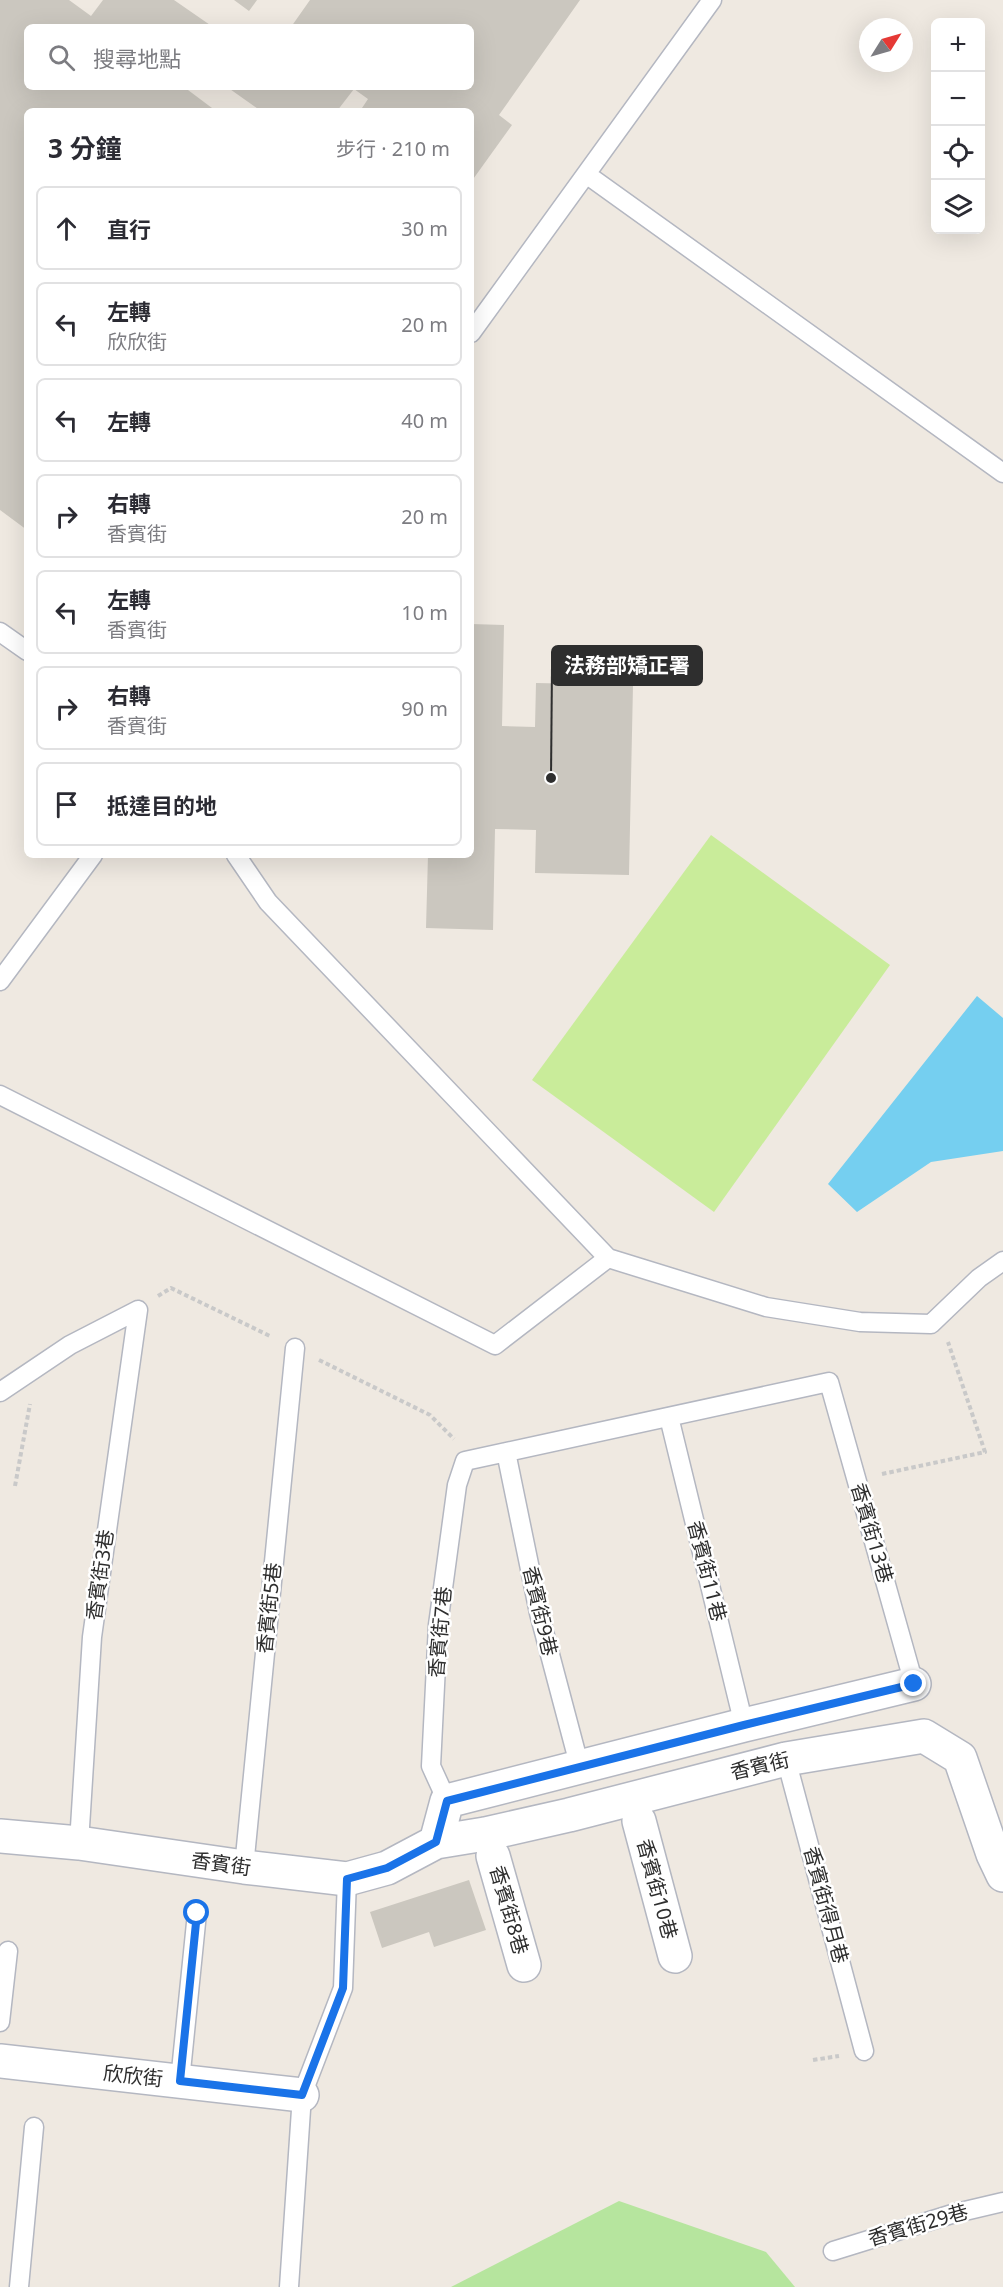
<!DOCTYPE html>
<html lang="zh-TW">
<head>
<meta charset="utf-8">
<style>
  body { margin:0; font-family:"Noto Sans","Noto Sans TC",sans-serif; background:#f2f2f3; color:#2b2b33 }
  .controls { position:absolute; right:18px; top:18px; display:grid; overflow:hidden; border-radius:9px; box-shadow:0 6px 24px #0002 }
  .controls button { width:54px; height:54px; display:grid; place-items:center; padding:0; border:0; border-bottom:2px solid #e1e1e2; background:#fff; color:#2b2b33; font:30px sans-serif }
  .compass { position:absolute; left:859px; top:18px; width:54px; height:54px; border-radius:50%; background:#fff; box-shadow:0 6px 24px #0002; rotate:53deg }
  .stop { position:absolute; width:18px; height:18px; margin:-14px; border:4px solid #1a73e8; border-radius:50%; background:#fff }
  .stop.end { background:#1a73e8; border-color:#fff; box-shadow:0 2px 6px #0008 }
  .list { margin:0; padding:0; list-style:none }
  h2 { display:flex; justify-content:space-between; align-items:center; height:78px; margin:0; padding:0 24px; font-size:26px }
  h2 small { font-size:20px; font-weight:400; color:#7c7c81 }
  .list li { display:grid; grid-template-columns:39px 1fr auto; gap:18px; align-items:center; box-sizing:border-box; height:84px; margin:0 12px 12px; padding:0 12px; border:2px solid #e1e1e2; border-radius:9px }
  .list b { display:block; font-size:22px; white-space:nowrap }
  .list p { margin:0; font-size:20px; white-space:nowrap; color:#7c7c81 }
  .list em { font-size:20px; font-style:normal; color:#7c7c81 }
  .icon { flex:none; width:33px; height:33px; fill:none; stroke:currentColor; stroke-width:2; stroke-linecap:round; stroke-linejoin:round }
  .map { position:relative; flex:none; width:1003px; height:2287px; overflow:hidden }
  .search { position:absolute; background:#fff; box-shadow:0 6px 24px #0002; left:24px; top:24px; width:450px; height:66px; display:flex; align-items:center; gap:15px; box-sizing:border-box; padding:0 21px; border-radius:9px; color:#7c7c81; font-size:22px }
  .panel { position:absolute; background:#fff; box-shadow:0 6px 24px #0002; left:24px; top:108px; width:450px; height:750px; border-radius:9px }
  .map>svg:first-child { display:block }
</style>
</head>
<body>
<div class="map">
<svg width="1003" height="2287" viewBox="0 0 1003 2287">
  <rect width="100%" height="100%" fill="#efe9e1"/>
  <path fill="#b6e59e" d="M619 2201 766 2252 795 2287H451Z"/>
  <path fill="#c9ec9a" d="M711 835 890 965 714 1212 532 1080Z"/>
  <path fill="#75cff0" d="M977 996 1003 1018V1151L931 1162 857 1212 828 1184Z"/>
  <path fill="#cbc7bf" d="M0 0H69L91 16 103 0H174L213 27H27V87H184L216 111H27V530L0 510Z
    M234 0H257L249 11Z
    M310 0H580L499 115 512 125 471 182V111H360L368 99 354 89 337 111H261L227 87H471V27H291Z
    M471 624 504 625 502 726 535 727 536 683 633 685 629 875 535 873 536 830 495 829 493 930 426 928 428 855H471Z
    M469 1880 486 1930 434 1947 429 1932 382 1948 370 1912Z"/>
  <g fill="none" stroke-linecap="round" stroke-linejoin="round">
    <g stroke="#b4b7c1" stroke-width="21">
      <path id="service" d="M586 174 1003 473
        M471 333 712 0
        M0 632 27 651
        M236 855 268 902 608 1258
        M0 981 93 855
        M0 1095 495 1345 608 1258 766 1307 860 1322 931 1324 979 1278 1003 1261
        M0 1392 70 1345 138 1310
        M669 1417 744 1725
        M506 1452 539 1613 580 1768
        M786 1759 864 2051
        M447 1801 431 1766 438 1625 457 1485 465 1461 829 1382 914 1684
        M79 1843 92 1637 138 1310
        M244 1867 295 1348
        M0 2022 8 1951
        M180 2081 197 1913
        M833 2251 952 2214 1003 2202
        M19 2287 34 2127
        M289 2287 302 2095 343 1988 347 1879"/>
    </g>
    <g stroke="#b4b7c1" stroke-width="36">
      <path id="minor" d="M639 1821 675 1956
        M0 1836 79 1843 244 1867 347 1879 387 1868 436 1842 447 1801 744 1725 914 1684
        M436 1842 485 1834 569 1815 786 1759 924 1736 960 1758 993 1854 1003 1875
        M493 1856 524 1965
        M0 2061 302 2095"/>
    </g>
    <path stroke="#c9c9c9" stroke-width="4" stroke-dasharray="4.5 3" stroke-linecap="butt" d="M158 1296 171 1288 272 1337
      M319 1360 430 1415 454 1439
      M882 1474 985 1452 948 1342
      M15 1486 30 1404
      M813 2060 839 2056"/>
    <use href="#service" stroke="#fff" stroke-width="18"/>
    <use href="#minor" stroke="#fff" stroke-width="33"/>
  </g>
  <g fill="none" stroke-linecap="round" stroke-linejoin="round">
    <path stroke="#1a73e8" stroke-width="8" d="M197 1913 180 2081 302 2095 343 1988 347 1879 387 1868 436 1842 447 1801 744 1725 914 1684"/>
  </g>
  <g text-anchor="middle" stroke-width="5" stroke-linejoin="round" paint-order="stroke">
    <g font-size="20" fill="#2e2e2e" stroke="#fff">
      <text transform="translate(872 1533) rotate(74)" y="7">香賓街13巷</text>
      <text transform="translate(707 1571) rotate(76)" y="7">香賓街11巷</text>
      <text transform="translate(100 1575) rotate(-82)" y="7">香賓街3巷</text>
      <text transform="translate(269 1608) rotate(-84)" y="7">香賓街5巷</text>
      <text transform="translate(540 1611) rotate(77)" y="7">香賓街9巷</text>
      <text transform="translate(440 1632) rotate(-85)" y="7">香賓街7巷</text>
      <text transform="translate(760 1766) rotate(-13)" y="7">香賓街</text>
      <text transform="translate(221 1864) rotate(8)" y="7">香賓街</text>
      <text transform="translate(657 1889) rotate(75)" y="7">香賓街10巷</text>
      <text transform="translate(826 1905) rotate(75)" y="7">香賓街得月巷</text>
      <text transform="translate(509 1910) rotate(74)" y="7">香賓街8巷</text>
      <text transform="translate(133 2076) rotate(6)" y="7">欣欣街</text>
      <text transform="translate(918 2225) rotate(-16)" y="7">香賓街29巷</text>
    </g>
  </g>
  <path fill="none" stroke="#2e2e2e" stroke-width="2" d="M551 778L552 666"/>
  <circle fill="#2e2e2e" stroke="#fff" stroke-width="2" cx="551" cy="778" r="6"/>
  <rect fill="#2e2e2e" stroke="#2e2e2e" stroke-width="2" x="552" y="646" width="150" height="39" rx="6"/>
  <g font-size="21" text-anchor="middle" font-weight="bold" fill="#fff">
    <text x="627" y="673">法務部矯正署</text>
  </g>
</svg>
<div class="controls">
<button>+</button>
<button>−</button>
<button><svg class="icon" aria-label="locate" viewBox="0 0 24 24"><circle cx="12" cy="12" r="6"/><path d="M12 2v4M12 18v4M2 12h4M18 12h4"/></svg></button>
<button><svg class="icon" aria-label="layers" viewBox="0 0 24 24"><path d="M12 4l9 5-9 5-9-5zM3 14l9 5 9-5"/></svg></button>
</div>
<svg class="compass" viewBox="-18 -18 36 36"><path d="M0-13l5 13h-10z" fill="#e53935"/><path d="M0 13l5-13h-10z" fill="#7c7c81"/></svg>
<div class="stop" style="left:197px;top:1913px"></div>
<div class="stop end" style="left:914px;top:1684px"></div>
<div class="search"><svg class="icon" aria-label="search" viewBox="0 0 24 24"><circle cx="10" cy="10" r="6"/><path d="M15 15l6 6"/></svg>搜尋地點</div>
<section class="panel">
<h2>3 分鐘<small>步行 · 210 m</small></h2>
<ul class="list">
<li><svg class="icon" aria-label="ahead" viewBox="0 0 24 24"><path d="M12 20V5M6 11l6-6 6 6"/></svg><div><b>直行</b></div><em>30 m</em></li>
<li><svg class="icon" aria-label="left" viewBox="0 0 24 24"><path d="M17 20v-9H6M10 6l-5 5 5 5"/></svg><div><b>左轉</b><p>欣欣街</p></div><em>20 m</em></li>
<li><svg class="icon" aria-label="left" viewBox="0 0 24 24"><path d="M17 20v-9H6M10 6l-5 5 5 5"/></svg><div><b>左轉</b></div><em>40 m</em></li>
<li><svg class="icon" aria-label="right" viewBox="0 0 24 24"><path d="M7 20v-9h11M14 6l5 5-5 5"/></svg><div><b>右轉</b><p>香賓街</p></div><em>20 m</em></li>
<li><svg class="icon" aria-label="left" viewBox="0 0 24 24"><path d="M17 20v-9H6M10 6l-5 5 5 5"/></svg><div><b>左轉</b><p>香賓街</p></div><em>10 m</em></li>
<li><svg class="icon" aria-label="right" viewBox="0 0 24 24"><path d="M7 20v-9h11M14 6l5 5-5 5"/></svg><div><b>右轉</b><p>香賓街</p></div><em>90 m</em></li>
<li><svg class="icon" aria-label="arrive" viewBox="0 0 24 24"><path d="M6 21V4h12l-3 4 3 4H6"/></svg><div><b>抵達目的地</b></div></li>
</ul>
</section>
</div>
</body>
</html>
